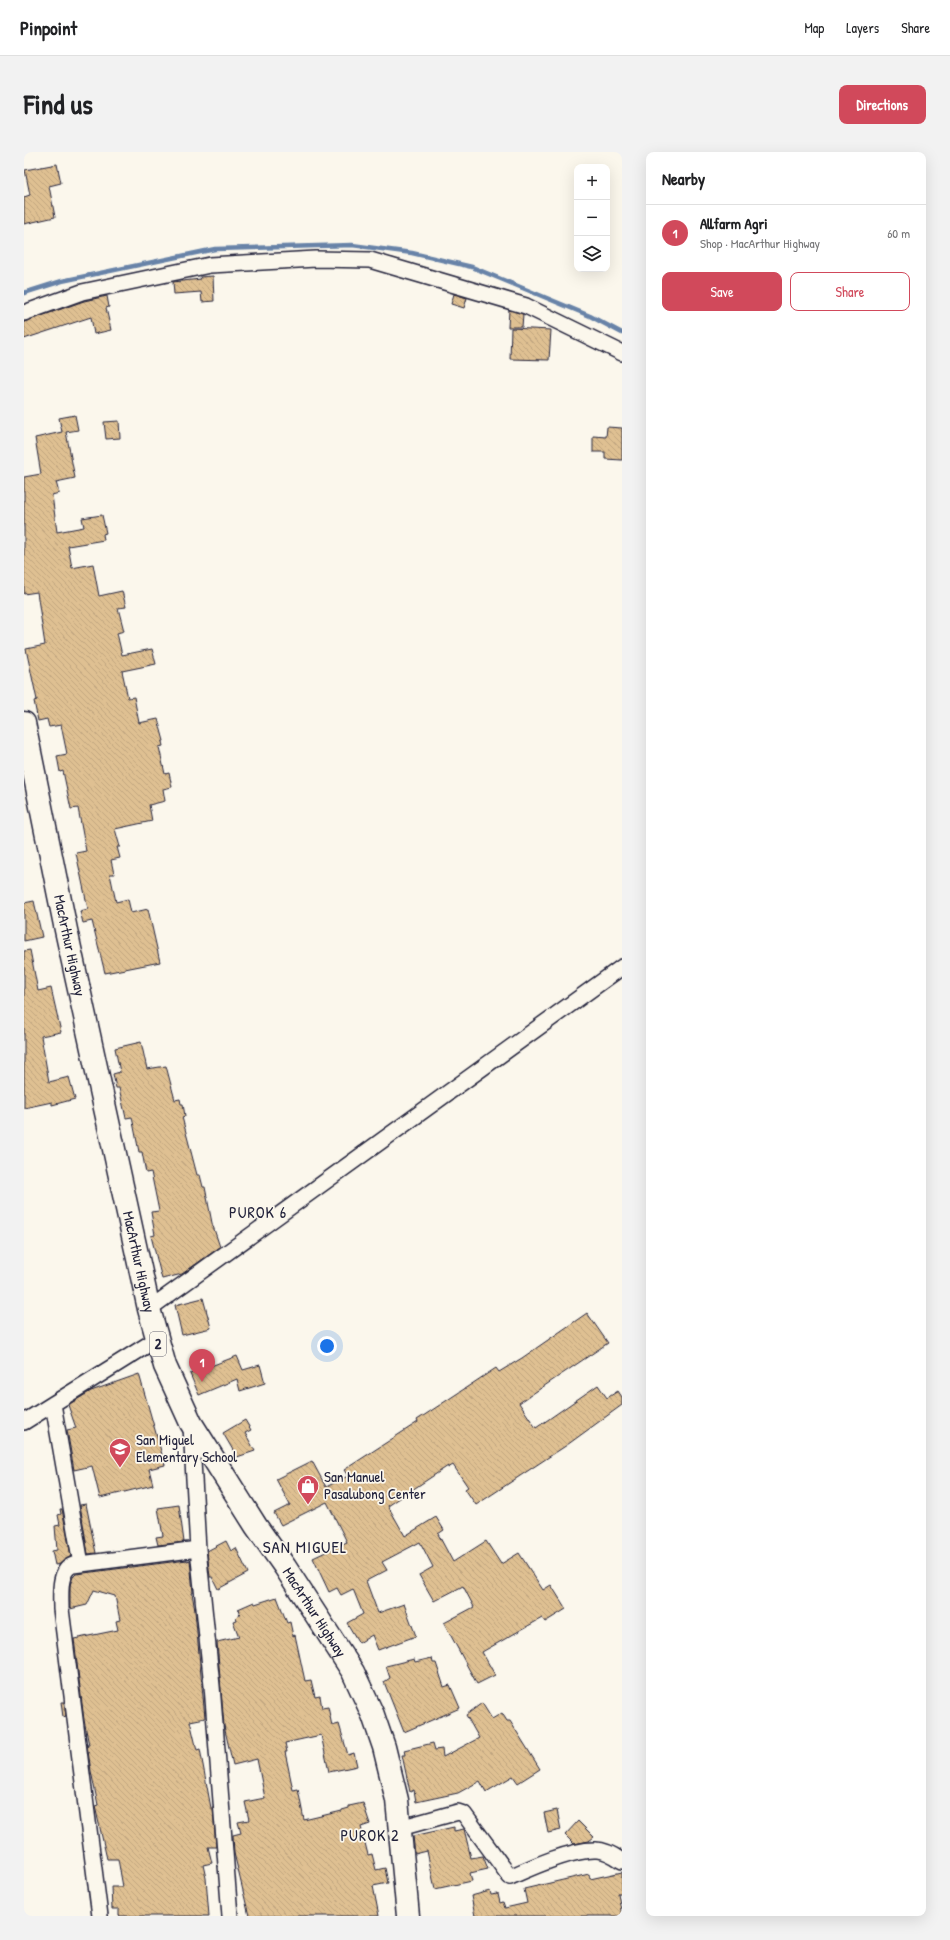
<!DOCTYPE html>
<html lang="en">
<head>
<meta charset="utf-8">
<style>
  body { margin:0; font-family:"Patrick Hand",sans-serif; background:#f2f2f2; color:#202124 }
  .controls { position:absolute; right:12px; top:12px; display:grid; overflow:hidden; border-radius:8px; box-shadow:0 4px 16px #0002 }
  .controls button { width:36px; height:36px; display:grid; place-items:center; padding:0; border:0; border-bottom:1px solid #e0e0e0; background:#fff; color:#202124; font:20px sans-serif }
  .you { position:absolute; left:303px; top:1194px; width:14px; height:14px; margin:-10px; border:3px solid #fff; border-radius:50%; background:#1a73e8; box-shadow:0 0 0 6px #1a73e833 }
  .badge { display:grid; place-items:center; width:26px; height:26px; border-radius:50%; background:#d1495b; color:#fff; font-size:13px; font-weight:700 }
  .pin { position:absolute; translate:-50% -33px; filter:drop-shadow(0 1px 2px #0008) }
  .pin::after { content:''; position:absolute; top:21px; width:14px; height:12px; background:inherit; clip-path:polygon(0 0,100% 0,50% 100%) }
  .list { margin:0; padding:0; list-style:none }
  h2 { display:flex; justify-content:space-between; align-items:center; height:52px; margin:0; padding:0 16px; font-size:17px }
  h2 small { font-size:13px; font-weight:400; color:#757577 }
  .list li { display:grid; grid-template-columns:26px 1fr auto; gap:12px; align-items:center; box-sizing:border-box; height:56px; padding:0 16px; border-top:1px solid #e0e0e0 }
  .list b { display:block; font-size:15px; white-space:nowrap }
  .list p { margin:0; font-size:13px; white-space:nowrap; color:#757577 }
  .list em { font-size:13px; font-style:normal; color:#757577 }
  .actions { display:flex; gap:8px; padding:12px 16px }
  .actions a { flex:1; padding:9px 0; border:1px solid #d1495b; border-radius:8px; text-align:center; font-size:14px; color:#d1495b }
  .actions .main { background:#d1495b; color:#fff }
  .icon { flex:none; width:22px; height:22px; fill:none; stroke:currentColor; stroke-width:2; stroke-linecap:round; stroke-linejoin:round }
  .map { position:relative; flex:none; width:598px; height:1764px; overflow:hidden; border-radius:8px }
  header { display:flex; align-items:center; gap:24px; box-sizing:border-box; height:56px; padding:0 20px; background:#fff; border-bottom:1px solid #e0e0e0 }
  header strong { font-size:19px }
  nav { display:flex; gap:22px; margin-inline-start:auto; font-size:14px }
  .intro { display:flex; align-items:center; justify-content:space-between; box-sizing:border-box; height:96px; padding:0 24px }
  h1 { margin:0; font-size:28px }
  .button { padding:10px 18px; border-radius:8px; background:#d1495b; color:#fff; font-size:14px; font-weight:700 }
  main { display:flex; gap:24px; padding:0 24px }
  aside { flex:1; background:#fff; border-radius:8px; box-shadow:0 4px 16px #0002 }
  .map>svg:first-child { display:block }
</style>
</head>
<body>
<header>
<strong>Pinpoint</strong>
<nav><a>Map</a><a>Layers</a><a>Share</a></nav>
</header>
<div class="intro"><h1>Find us</h1><a class="button">Directions</a></div>
<main>
<div class="map">
<svg width="598" height="1764" viewBox="0 0 598 1764">
  <defs>
    <pattern id="building-back-hatch" width="6" height="6" patternUnits="userSpaceOnUse"><rect width="6" height="6" fill="#dfc092"/><path d="M-1 5l2 2M0 0l6 6M5-1l2 2" fill="none" stroke="#bfa57f"/></pattern>
  </defs>
  <rect width="100%" height="100%" fill="#fbf7ec"/>
  <filter id="ink" filterUnits="userSpaceOnUse"><feTurbulence type="fractalNoise" baseFrequency=".025" numOctaves="2"/><feDisplacementMap in="SourceGraphic" scale="8" xChannelSelector="R" yChannelSelector="G"/><feConvolveMatrix kernelMatrix="1 2 1 2 8 2 1 2 1" color-interpolation-filters="sRGB"/></filter>
  <g filter="url(#ink)">
    <g fill="none" stroke-linecap="round" stroke-linejoin="round">
      <path stroke="#6783a8" stroke-width="4.5" d="M0 141 38 129 191 97 328 93 388 101 448 115 566 164 598 181"/>
    </g>
    <path fill="url(#building-back-hatch)" stroke="#22223b" d="M33 12 37 31 25 34 31 65 0 72V45L6 43 1 18Z
      M189 124 190 149 178 150 177 140 150 142 149 130 177 127 176 125Z
      M430 142 443 146 440 156 427 152Z
      M83 144 85 155 82 156 87 178 70 182 67 165 0 187V170L60 149Z
      M485 158 499 162 498 175H484Z
      M487 176 527 178 525 208 486 207Z
      M51 263 54 278 42 280 51 326 32 330 35 341 28 343 33 380 60 375 58 366 78 363 82 381 79 382 80 388 44 394 48 416 69 412 75 444 98 439 102 455 94 456 100 479 93 481 98 503 128 497 132 512 98 519 104 546 110 545 115 571 134 567 140 589 138 590 139 594 135 595 141 622 145 621 148 635 139 637 141 649 125 653 128 669 91 677 96 695H93L96 706 87 708 90 722H86L92 750 104 747 107 761 124 757 136 810 81 821 68 769 59 771 56 759 64 757 52 701 62 699 54 656 47 657 39 619 36 620 33 604 43 602 37 573 25 575 23 567 14 569 10 549 13 548 2 497 21 493 13 440 0 442V325L17 322 11 286 38 280 35 266Z
      M95 269 96 286 82 287 80 270Z
      M583 275 598 276V308L581 307V300H569V284L582 285Z
      M10 749 18 785 0 789V751Z
      M6 798 14 839 27 836 37 880 17 884 25 930 45 925 51 947 28 953V950L0 956V799Z
      M117 890 123 917 142 914 151 948 156 947 157 952H159L161 964 158 965 173 1023H176L179 1035H181L188 1071 196 1095 158 1122 138 1127 127 1084 131 1083 127 1060 135 1059 127 1020 122 1021 118 1000H115L108 965 102 966 95 936H92L89 922 96 920 91 896Z
      M179 1146 187 1176 158 1183 151 1153Z
      M563 1161 584 1191 495 1251 512 1276 574 1233 583 1246 594 1239 598 1245V1253L543 1293 452 1353 441 1337 444 1335 429 1313 424 1316V1314L364 1354 381 1384 412 1365 420 1378 414 1382 429 1410 462 1389 477 1412 495 1401 519 1438 527 1433 542 1457 521 1470 518 1466 458 1500 471 1523 453 1532 420 1471 450 1455 439 1434 410 1449 395 1423 409 1415 396 1390 358 1410 363 1418 342 1429 354 1461 380 1452 392 1484 354 1498 348 1483 335 1491 323 1471 339 1462 329 1437 317 1443 313 1436 305 1440 289 1406 323 1390 303 1350 257 1373 250 1361 266 1353 252 1327 288 1309 302 1335 324 1324 320 1318 394 1270 393 1268 472 1216 475 1220 498 1206Z
      M213 1204 219 1218 236 1213 241 1231 216 1239 213 1227 175 1243 166 1222Z
      M115 1222 141 1313 125 1317 129 1333 76 1346 68 1314 50 1318 43 1278 52 1276 44 1253 67 1239Z
      M221 1268 227 1278 221 1281 231 1299 213 1305 199 1281Z
      M62 1352 72 1401 64 1402 56 1353Z
      M155 1353 160 1390 134 1393 132 1385 139 1384 134 1356Z
      M36 1357H38L47 1404 36 1412 31 1413 28 1399 33 1398 31 1374 36 1373 34 1363 37 1362Z
      M202 1389 207 1399 212 1396 224 1421 194 1437 188 1425H186L183 1399Z
      M163 1408V1409L166 1408 169 1441H168L171 1459 181 1566 166 1569 173 1598 176 1597 187 1656H189L192 1695H184L188 1711 179 1713 182 1726 185 1764H95V1757H88L87 1735H99L94 1707H83L71 1654 74 1653 67 1619 63 1593H65L60 1568 50 1487 94 1478 92 1469 96 1468 91 1444 70 1438 63 1453 46 1457V1433L49 1425 52 1422Z
      M253 1445 263 1471 266 1470 269 1484 271 1483 281 1529 287 1528 291 1545 296 1544 298 1556 304 1555 308 1574 315 1572 324 1603 330 1601 333 1614 305 1620 297 1583 261 1591 263 1600H261L269 1638 274 1637 280 1668 318 1659V1658L325 1656V1654L339 1651 346 1672 337 1675 344 1703 348 1702 352 1718 361 1716 364 1731 349 1734 355 1764H225L210 1701 209 1683 217 1681 214 1670 225 1668 221 1650 241 1646 233 1607 209 1613 200 1574 193 1490 215 1485 209 1469 213 1468 212 1465 216 1463 214 1457 230 1450 231 1452Z
      M408 1506 409 1511H412L420 1535 426 1533 436 1556 380 1580 360 1530 366 1526 362 1514 390 1507 391 1510Z
      M37 1550H40L42 1564 39 1565Z
      M458 1551 468 1567 478 1561 483 1569H486L516 1617 494 1631 489 1624 462 1640 456 1629 434 1641 392 1650 390 1638 386 1640 378 1603H381L380 1598 409 1591 411 1598 418 1597 419 1605 455 1586 442 1563Z
      M533 1658 537 1678 524 1681 520 1661Z
      M554 1669 570 1685 565 1689 550 1692 541 1683Z
      M430 1675V1679L440 1677 447 1706 459 1704 464 1717 446 1721 448 1729 411 1737 403 1699 391 1702 389 1684Z
      M598 1720V1741H594L598 1764H451L447 1744 466 1739 467 1743 474 1742 476 1751 479 1750 481 1756 503 1751 500 1737 565 1722 566 1727Z"/>
    <g fill="none" stroke-linecap="round" stroke-linejoin="round">
      <g stroke="#22223b" stroke-width="18">
        <path id="minor" d="M0 161 58 140 186 113 292 107 346 108 502 154 598 201
          M125 1157 598 815
          M29 1252 57 1412
          M0 1270 133 1187
          M167 1274 174 1397 188 1534 206 1764
          M376 1676 434 1660 440 1662 486 1725C508 1715 548 1697 572 1698 581 1698 591 1704 598 1709
          M76 1764 37 1457C37 1444 34 1418 49 1413L174 1397"/>
      </g>
      <g stroke="#22223b" stroke-width="25">
        <g id="trunk">
          <path id="s1" d="M0 571 42 778 125 1157 141 1214 167 1271 232 1374 261 1415 329 1520 349 1563 360 1595 373 1648 384 1764"/>
        </g>
      </g>
      <use href="#minor" stroke="#fbf7ec" stroke-width="15"/>
      <use href="#trunk" stroke="#fbf7ec" stroke-width="22"/>
    </g>
  </g>
  <defs>
    <g id="school-pin" transform="scale(1.15)"><path d="M0 17L-7.5 6A9.5 9.5 0 1 1 7.5 6Z" fill="#d1495b" stroke="#fbf7ec"/><path d="M0-5L7-2L0 1L-7-2ZM-4 1L0 2.5L4 1V4Q0 6-4 4Z" fill="#fff"/></g>
    <g id="shop-pin" transform="scale(1.15)"><path d="M0 17L-7.5 6A9.5 9.5 0 1 1 7.5 6Z" fill="#d1495b" stroke="#fbf7ec"/><path d="M-5-2.5h2.3a2.7 3.5 0 0 1 5.4 0H5L5.5 6h-11ZM-1.5-2.5h3a1.5 2.3 0 0 0-3 0Z" fill="#fff"/></g>
  </defs>
  <g fill-rule="evenodd">
    <use href="#school-pin" x="96" y="1297"/>
    <use href="#shop-pin" x="284" y="1334"/>
  </g>
  <g text-anchor="middle" stroke-width="3.5" stroke-linejoin="round" paint-order="stroke">
    <rect fill="#fbf7ec" stroke="#636270" stroke-width="1" x="126" y="1180" width="16" height="24" rx="3"/>
    <g font-size="14" font-weight="bold" fill="#22223b">
      <text x="134" y="1197">2</text>
    </g>
    <g font-size="15" fill="#22223b" stroke="#fbf7ec">
      <text dy="5" stroke="none"><textPath href="#s1" startOffset="227">MacArthur Highway</textPath></text>
      <text dy="5" stroke="none"><textPath href="#s1" startOffset="551">MacArthur Highway</textPath></text>
      <text dy="5" stroke="none"><textPath href="#s1" startOffset="947">MacArthur Highway</textPath></text>
    </g>
    <g font-size="15" fill="#22223b" stroke="#fbf7ec" text-anchor="start">
      <text x="112" y="1293">San Miguel<tspan x="112" dy="17">Elementary School</tspan></text>
      <text x="300" y="1330">San Manuel<tspan x="300" dy="17">Pasalubong Center</tspan></text>
    </g>
    <g font-size="16" letter-spacing="1" fill="#22223b" stroke="#fbf7ec">
      <text x="234" y="1066">PUROK 6</text>
      <text x="346" y="1689">PUROK 2</text>
    </g>
    <g font-size="17" letter-spacing="1" fill="#22223b" stroke="#fbf7ec">
      <text x="281" y="1401">SAN MIGUEL</text>
    </g>
  </g>
</svg>
<div class="controls">
<button>+</button>
<button>−</button>
<button><svg class="icon" aria-label="layers" viewBox="0 0 24 24"><path d="M12 4l9 5-9 5-9-5zM3 14l9 5 9-5"/></svg></button>
</div>
<div class="you"></div>
<div class="pin badge" style="left:178px;top:1230px">1</div>
</div>
<aside>
<h2>Nearby<small></small></h2>
<ul class="list">
<li><span class="badge">1</span><div><b>Allfarm Agri</b><p>Shop · MacArthur Highway</p></div><em>60 m</em></li>
</ul>
<div class="actions"><a class="main">Save</a><a>Share</a></div>
</aside>
</main>
</body>
</html>
